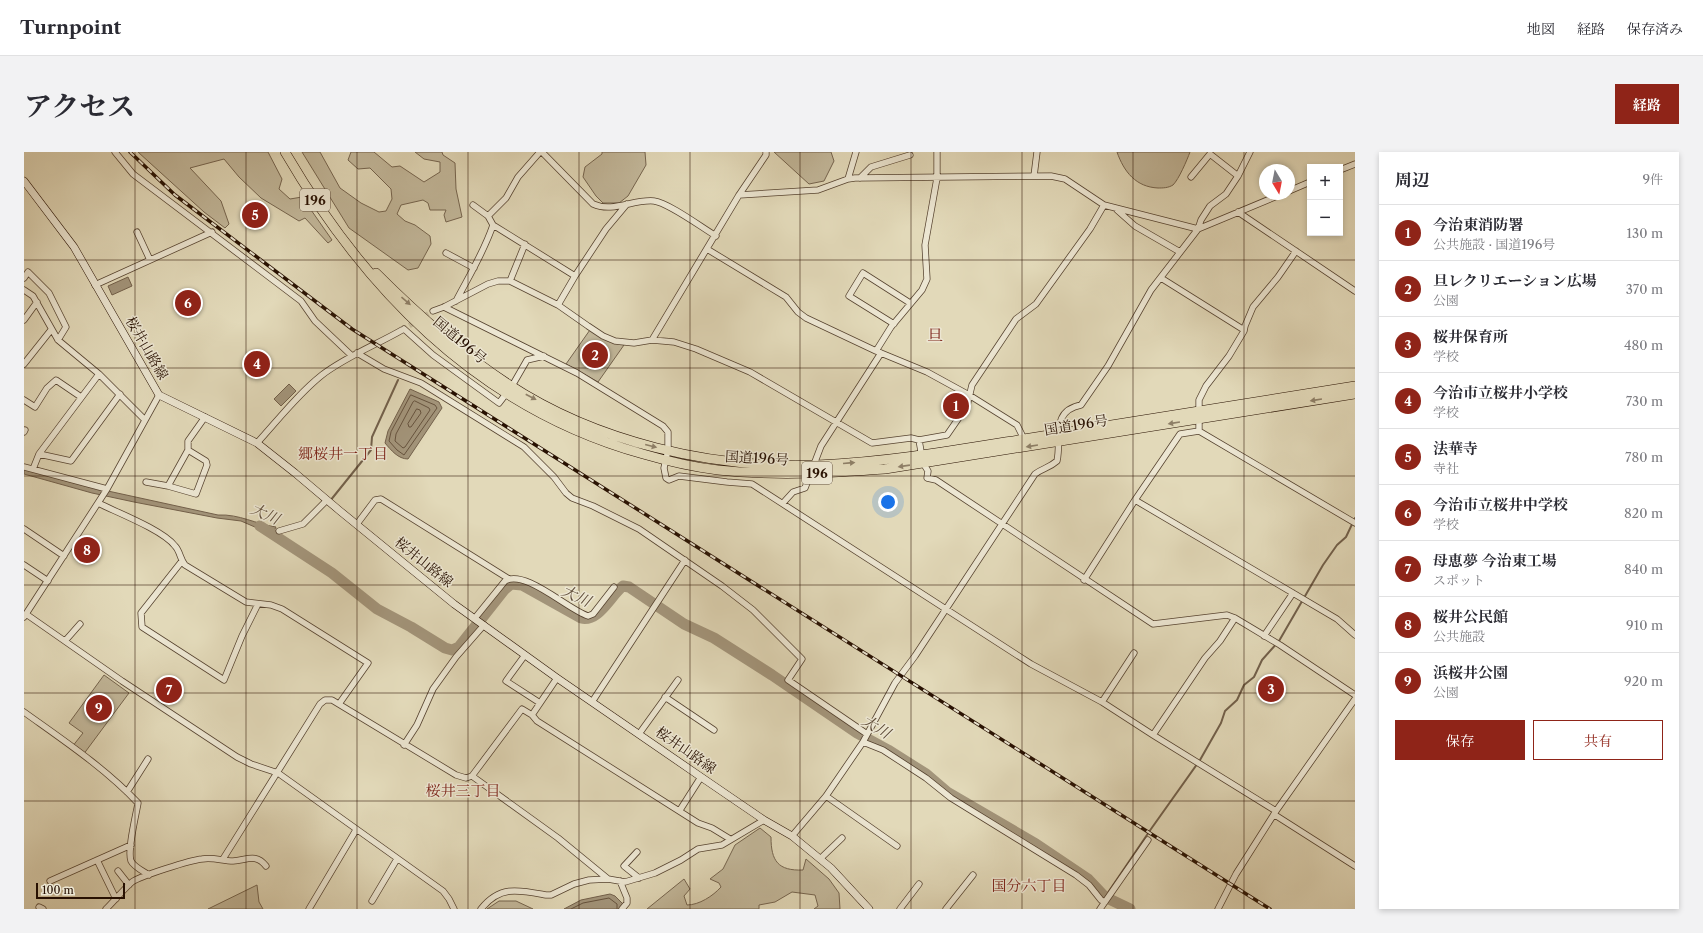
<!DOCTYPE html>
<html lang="ja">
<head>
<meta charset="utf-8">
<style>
  body { margin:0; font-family:"Libre Caslon Text","Noto Serif JP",serif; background:#f2f2f3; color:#2b2b33 }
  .controls { position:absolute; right:12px; top:12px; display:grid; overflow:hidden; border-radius:0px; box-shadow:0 2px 6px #0003 }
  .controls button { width:36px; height:36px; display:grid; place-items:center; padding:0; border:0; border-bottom:1px solid #e1e1e2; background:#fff; color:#2b2b33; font:20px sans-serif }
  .compass { position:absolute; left:1235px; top:12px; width:36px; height:36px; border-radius:50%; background:#fff; box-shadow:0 2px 6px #0003; rotate:170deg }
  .scale { position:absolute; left:12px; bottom:10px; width:89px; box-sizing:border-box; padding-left:4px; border:2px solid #281102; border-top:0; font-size:11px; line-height:14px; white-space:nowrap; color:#281102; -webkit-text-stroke:3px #ece6d2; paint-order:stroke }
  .you { position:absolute; left:864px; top:350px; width:14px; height:14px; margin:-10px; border:3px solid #fff; border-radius:50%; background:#1a73e8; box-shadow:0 0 0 6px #1a73e833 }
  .badge { display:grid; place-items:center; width:26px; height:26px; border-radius:50%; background:#8f2418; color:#fff; font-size:13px; font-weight:700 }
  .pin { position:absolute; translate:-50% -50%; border:2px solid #fff; box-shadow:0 1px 4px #0006 }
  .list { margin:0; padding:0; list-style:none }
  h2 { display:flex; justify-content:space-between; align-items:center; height:52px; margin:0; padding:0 16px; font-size:17px }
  h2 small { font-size:13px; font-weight:400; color:#7c7c81 }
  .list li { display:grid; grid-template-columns:26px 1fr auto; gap:12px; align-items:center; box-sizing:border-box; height:56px; padding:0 16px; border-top:1px solid #e1e1e2 }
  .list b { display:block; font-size:15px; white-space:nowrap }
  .list p { margin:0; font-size:13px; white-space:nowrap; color:#7c7c81 }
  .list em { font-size:13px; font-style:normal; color:#7c7c81 }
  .actions { display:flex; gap:8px; padding:12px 16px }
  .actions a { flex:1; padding:9px 0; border:1px solid #8f2418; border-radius:0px; text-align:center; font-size:14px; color:#8f2418 }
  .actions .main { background:#8f2418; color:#fff }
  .map { position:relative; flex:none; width:1331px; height:757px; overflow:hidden; border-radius:0px }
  header { display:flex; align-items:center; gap:24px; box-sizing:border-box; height:56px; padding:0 20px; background:#fff; border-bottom:1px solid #e1e1e2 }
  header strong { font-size:19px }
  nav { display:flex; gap:22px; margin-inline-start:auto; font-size:14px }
  .intro { display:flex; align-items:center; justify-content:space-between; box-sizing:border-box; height:96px; padding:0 24px }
  h1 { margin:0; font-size:28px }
  .button { padding:10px 18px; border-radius:0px; background:#8f2418; color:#fff; font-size:14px; font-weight:700 }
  main { display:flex; gap:24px; padding:0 24px }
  aside { flex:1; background:#fff; border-radius:0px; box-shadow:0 2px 6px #0003 }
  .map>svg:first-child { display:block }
</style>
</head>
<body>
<header>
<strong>Turnpoint</strong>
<nav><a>地図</a><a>経路</a><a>保存済み</a></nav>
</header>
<div class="intro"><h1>アクセス</h1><a class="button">経路</a></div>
<main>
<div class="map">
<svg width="1331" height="757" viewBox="0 0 1331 757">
  <rect width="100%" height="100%" fill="#e2d9b9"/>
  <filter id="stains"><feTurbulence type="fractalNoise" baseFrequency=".005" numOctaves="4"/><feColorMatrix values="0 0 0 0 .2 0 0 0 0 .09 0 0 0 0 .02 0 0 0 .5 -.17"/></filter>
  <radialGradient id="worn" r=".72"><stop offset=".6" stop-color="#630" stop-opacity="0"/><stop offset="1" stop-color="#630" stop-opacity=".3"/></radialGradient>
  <path fill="#c2b79a" stroke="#75644e" d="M114 0H244L258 27 255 37 266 47 278 45 308 88 304 91 281 66 275 69 237 46 215 25 200 7 166 16 197 49 205 72 201 76 180 60Z
    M278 0H296L316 36 337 51 355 60 362 59 368 47 367 37 346 16 334 17 324 8 327 0H350L368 15 376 14 400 30 416 20V10L400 7 391 0H418L419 3 431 11 432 37 438 65 422 70 420 63 422 58H406L404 51 399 48 377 53 373 62 381 69 391 73 406 84 407 92 394 116 384 118 325 76Z
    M578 0H621L622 13 604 44 595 51H579L572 44 559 25 561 15 578 2Z
    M750 0H807L810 9 800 29 785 32Z
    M1093 0H1166C1163 8 1155 27 1149 33 1144 36 1139 36 1134 36 1112 35 1100 20 1093 0Z
    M568 175 589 190 600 193 574 230 542 212Z
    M80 523 105 541 59 603 48 595 59 581 45 571Z
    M736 676 747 685C747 709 754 719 779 718L782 707 805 727 815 741 816 757H790L794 754 791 743 768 740 751 750 735 753V757H623L660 727 666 737 660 744 663 753C675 753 689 744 697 735L695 731 686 727 699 717 711 693Z
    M233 733 235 750 239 757H184Z
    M475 749H492L509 757H463Z"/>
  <path fill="#a3957b" stroke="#72604b" d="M104 125 108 134 88 143 84 134Z
    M265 232 272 239 257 254 250 247Z
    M386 237 415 250 418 256 384 307C374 307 367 298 361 291L364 279Z
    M0 317 84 339 194 363C216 362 231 372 252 375L250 379 247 382 217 369 193 366 110 350 68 341 0 322Z
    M586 742 591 744 599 752 596 757H540L557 748Z"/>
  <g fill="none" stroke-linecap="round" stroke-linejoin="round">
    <path stroke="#66533e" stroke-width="1" d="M387 243 411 253 413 256 380 303 373 298 365 289 367 280Z
      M391 249 405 256 406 258 381 295 379 296 371 289 372 282 389 250Z
      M393 257 396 258 397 261 387 275H385L384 272Z
      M547 757 559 751 585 746 593 752V757"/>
    <path stroke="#72604b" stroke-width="2" d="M306 349 347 298 348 285 374 228
      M1081 745 1127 677 1176 608 1197 571 1201 559 1213 548 1220 533 1230 525 1238 508 1255 489 1299 413 1313 393 1322 385 1331 366"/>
    <path stroke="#a3957b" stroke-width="11" d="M236 374 308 421 353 457 387 475 421 496 428 498 435 495 480 438 487 432 498 433 557 466C575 470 586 444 599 434L605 435 660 472 690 486 748 523 833 581 864 598 902 622 923 640 1012 692 1064 727 1081 745 1106 757"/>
    <path stroke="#c6bb9e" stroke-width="5.5" stroke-dasharray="5.5 3" stroke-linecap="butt" d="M378 178 409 159"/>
    <g stroke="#564330" stroke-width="7">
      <path id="minor" d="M91 0 109 22 277 149 291 169 328 204
        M518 0 569 52C589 61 609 47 630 49 645 51 677 75 692 84
        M1316 18 1331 12
        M1010 24 1013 0
        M1167 25 1186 2 1214 24
        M836 26 847 15 886 3
        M824 27 832 0
        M1265 39 1286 30
        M715 43 794 38 824 27 831 26 1027 24 1041 27 1080 53 1174 77 1258 42
        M449 53 464 64
        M1080 53 1066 77 1012 152 992 167 948 233 943 254 923 283 895 288 899 311 904 319 903 326 912 328 1129 472 1203 463 1211 466 1256 493 1331 543
        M1093 58 1111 74 1156 100
        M1214 60 1331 139
        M469 73 551 124 534 153
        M113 80 126 108
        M683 97 762 145 774 160 782 166 852 199 903 220 945 243 993 273 1000 287
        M422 101 450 116
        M551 124 582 77 603 52
        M0 126 4 120 25 141 42 175 34 188
        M1137 126 1220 178
        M486 129 501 92
        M71 133 188 80
        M0 138 9 144 34 188 75 222 121 268
        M432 149C445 124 460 100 469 73L464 64 482 46 494 25 516 0
        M420 155 553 221 639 274 644 280V298L640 316 642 326 645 328 655 324 703 330 728 332 1007 512 1078 550 1129 583 1252 659
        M409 159 420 155 464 132 474 129H486L534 153 564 174 579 184 591 189 610 191 628 188 650 190 672 197 726 220 848 291 887 286 895 288
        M0 168 13 150
        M870 172 825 144 839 121 886 151
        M380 177 409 203 475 251 488 234 503 208 520 204
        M628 188 715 43 742 3V0
        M852 199 867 175 898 138 903 127 901 93 913 26V0
        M333 201 360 217 397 231 500 295 530 325 542 341 548 346 569 354 615 377 698 434 729 458 778 507 764 528 843 582
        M0 212 27 178
        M75 222 15 302 47 309 96 242
        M0 248 11 255 23 236 32 228 57 245
        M1175 279 1331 371
        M0 280 1 278
        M233 291C254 268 274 242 298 223 323 204 352 193 378 178
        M164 298 144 334 172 342 183 313 182 309 164 298V289L181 265
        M0 315 83 337
        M9 317 15 302
        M122 330 144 334
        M1111 348 1313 467 1331 483
        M74 351C92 360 139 378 151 394 156 399 156 407 161 413L222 450 247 453 258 457 344 511 315 552
        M759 351 769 340 781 336 797 294 857 201
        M333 372 351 348 357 347 485 427
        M0 377 40 404
        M255 379 279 372 303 348
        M158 409 117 461 118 475 200 528 218 484 234 452
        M0 413 24 429
        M1060 428 1111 348 1156 282 1175 279V248L1182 234 1205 204 1220 179 1221 174 1229 155 1254 125 1272 99
        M2 462 98 529 213 605 227 612 254 621 419 739 425 747 430 757
        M0 465 83 337 135 243
        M451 466 481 429C501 417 543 457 564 464L569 462 590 435
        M1240 484 1269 441
        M41 489 56 472
        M501 503 482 529 516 551
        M641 545 690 578
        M568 550 661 408
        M1078 550 1110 501
        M0 560C39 588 81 616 114 651 112 663 103 699 107 709 110 715 119 719 125 723
        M508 563 513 569 674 671 688 676 706 687
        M615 582 654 528
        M1129 583 1181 506 1196 489 1211 466
        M839 590 859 598 902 626 927 646 1052 723 1065 733 1077 748 1081 750
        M380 593 393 573 409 537 432 505 460 473
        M448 624 534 686 584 727
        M103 640 124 607
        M802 644 873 694
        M656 658 677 625
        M1251 663 1331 714
        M768 684 802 644 839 590 871 531 891 504 1011 322C1019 316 1025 316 1033 309 1038 287 1026 259 1057 253L1084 214 1127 138 1174 77 1177 68 1186 54 1202 42 1214 24 1226 0
        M613 700 600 714 615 726
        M797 706 818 686
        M199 707 296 552 301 548H308L432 623 442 626 448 624 498 557 508 563 533 526
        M73 708 92 747
        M94 719 105 733
        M26 729 107 693
        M596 729 603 746V751L598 757
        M348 749 373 707
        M15 755 19 757
        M82 757C91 748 99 738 108 730 116 724 167 708 178 707 189 705 199 709 209 709 223 708 232 701 242 714
        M285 757 332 678
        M457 757C476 733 495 738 522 743H527L550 732 565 728 584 727 601 730 631 721 657 708 674 697 698 693 740 668
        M876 757 895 732
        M922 757 949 723
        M1076 757 1124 688
        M1194 757 1212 722 1252 659 1331 547"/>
    </g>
    <g stroke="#281102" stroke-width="8">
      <path id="secondary" d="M0 29 50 95 135 243 233 291 271 321 316 359 430 452 533 526 677 625 740 668 768 684 807 716 845 757"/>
    </g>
    <g stroke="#281102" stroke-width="10">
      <path id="trunk" d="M261 0C344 142 457 257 619 302 643 309 669 315 694 318 750 324 805 321 861 317L1331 242
        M352 121C390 159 438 202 484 232 572 290 688 317 793 313 863 310 932 298 1000 287 1111 269 1221 251 1331 234"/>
    </g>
    <use href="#minor" stroke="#ece6d2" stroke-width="5.5"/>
    <use href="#secondary" stroke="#ece6d2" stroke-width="7"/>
    <use href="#trunk" stroke="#e2d9b9" stroke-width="9"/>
    <g stroke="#281102" stroke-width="3.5">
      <path id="rail" d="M106 0 151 43 328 177 1246 757"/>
    </g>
    <use href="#rail" stroke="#ece6d2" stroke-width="2" stroke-dasharray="6" stroke-linecap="butt"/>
  </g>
  <defs><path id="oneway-solid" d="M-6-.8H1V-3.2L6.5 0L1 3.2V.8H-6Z"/></defs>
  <g fill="#8e7f67">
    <use href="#oneway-solid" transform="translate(382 149) rotate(41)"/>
    <use href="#oneway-solid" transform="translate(507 245) rotate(28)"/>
    <use href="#oneway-solid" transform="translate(1292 248) rotate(171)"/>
    <use href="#oneway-solid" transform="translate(1150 271) rotate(171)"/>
    <use href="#oneway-solid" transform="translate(627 294) rotate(14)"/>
    <use href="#oneway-solid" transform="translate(1008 294) rotate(171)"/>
    <use href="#oneway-solid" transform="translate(825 311) rotate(-5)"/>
    <use href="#oneway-solid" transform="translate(880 314) rotate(172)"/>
  </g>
  <path fill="none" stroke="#281102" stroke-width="1" stroke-opacity="0.55" d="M111 0V757M222 0V757M333 0V757M444 0V757M555 0V757M666 0V757M776 0V757M887 0V757M998 0V757M1109 0V757M1220 0V757M0 108H1331M0 216H1331M0 324H1331M0 433H1331M0 541H1331M0 649H1331"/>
  <g text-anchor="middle" stroke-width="3" stroke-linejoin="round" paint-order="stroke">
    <g fill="#ece6d2" stroke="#635140" stroke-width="1">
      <rect x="276" y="37" width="30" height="22" rx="3"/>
      <rect x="778" y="310" width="30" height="22" rx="3"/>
    </g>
    <g font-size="13" font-weight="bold" fill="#281102">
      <text x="291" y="53">196</text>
      <text x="793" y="326">196</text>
    </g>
    <g font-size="14" fill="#281102" stroke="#ece6d2">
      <text transform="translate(436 188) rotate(40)" y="5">国道196号</text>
      <text transform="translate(123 196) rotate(60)" y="5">桜井山路線</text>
      <text transform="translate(1052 273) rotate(-9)" y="5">国道196号</text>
      <text transform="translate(733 306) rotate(3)" y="5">国道196号</text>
      <text transform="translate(400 410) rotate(39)" y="5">桜井山路線</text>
      <text transform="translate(662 598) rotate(35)" y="5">桜井山路線</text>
    </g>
    <g font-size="15" fill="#7a1f14" stroke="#ece6d2">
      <text x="319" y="307">郷桜井一丁目</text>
      <text x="439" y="644">桜井三丁目</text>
      <text x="1005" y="739">国分六丁目</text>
    </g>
    <g font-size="15" font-style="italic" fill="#5f4c38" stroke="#ece6d2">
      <text transform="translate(241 362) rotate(24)" y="5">大川</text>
      <text transform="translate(552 444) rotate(25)" y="5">大川</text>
      <text transform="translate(852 575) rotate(31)" y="5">大川</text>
    </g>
    <g font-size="16" fill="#7a1f14" stroke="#ece6d2">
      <text x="911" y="189">旦</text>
    </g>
  </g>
  <rect width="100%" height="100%" filter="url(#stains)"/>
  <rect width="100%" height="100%" fill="url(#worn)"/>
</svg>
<div class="controls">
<button>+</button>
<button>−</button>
</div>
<svg class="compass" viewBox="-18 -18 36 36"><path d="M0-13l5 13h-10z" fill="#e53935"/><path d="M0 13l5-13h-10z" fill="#7c7c81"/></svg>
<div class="scale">100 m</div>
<div class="you"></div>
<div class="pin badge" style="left:932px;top:254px">1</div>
<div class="pin badge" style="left:571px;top:203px">2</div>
<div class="pin badge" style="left:1247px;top:537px">3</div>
<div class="pin badge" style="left:233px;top:212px">4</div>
<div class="pin badge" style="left:231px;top:63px">5</div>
<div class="pin badge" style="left:164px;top:151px">6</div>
<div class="pin badge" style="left:145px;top:538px">7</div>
<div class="pin badge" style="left:63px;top:398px">8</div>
<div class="pin badge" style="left:75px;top:556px">9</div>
</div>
<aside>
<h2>周辺<small>9件</small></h2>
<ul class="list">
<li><span class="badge">1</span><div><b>今治東消防署</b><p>公共施設 · 国道196号</p></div><em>130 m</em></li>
<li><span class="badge">2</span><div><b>旦レクリエーション広場</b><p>公園</p></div><em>370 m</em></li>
<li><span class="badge">3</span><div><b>桜井保育所</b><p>学校</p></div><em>480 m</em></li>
<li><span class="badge">4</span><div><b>今治市立桜井小学校</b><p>学校</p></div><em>730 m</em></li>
<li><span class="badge">5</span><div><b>法華寺</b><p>寺社</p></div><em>780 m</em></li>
<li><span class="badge">6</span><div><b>今治市立桜井中学校</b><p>学校</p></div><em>820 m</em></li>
<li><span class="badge">7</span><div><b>母恵夢 今治東工場</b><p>スポット</p></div><em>840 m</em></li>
<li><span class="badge">8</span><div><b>桜井公民館</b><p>公共施設</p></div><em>910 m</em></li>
<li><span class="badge">9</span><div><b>浜桜井公園</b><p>公園</p></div><em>920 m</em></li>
</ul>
<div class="actions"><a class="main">保存</a><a>共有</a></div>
</aside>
</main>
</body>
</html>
